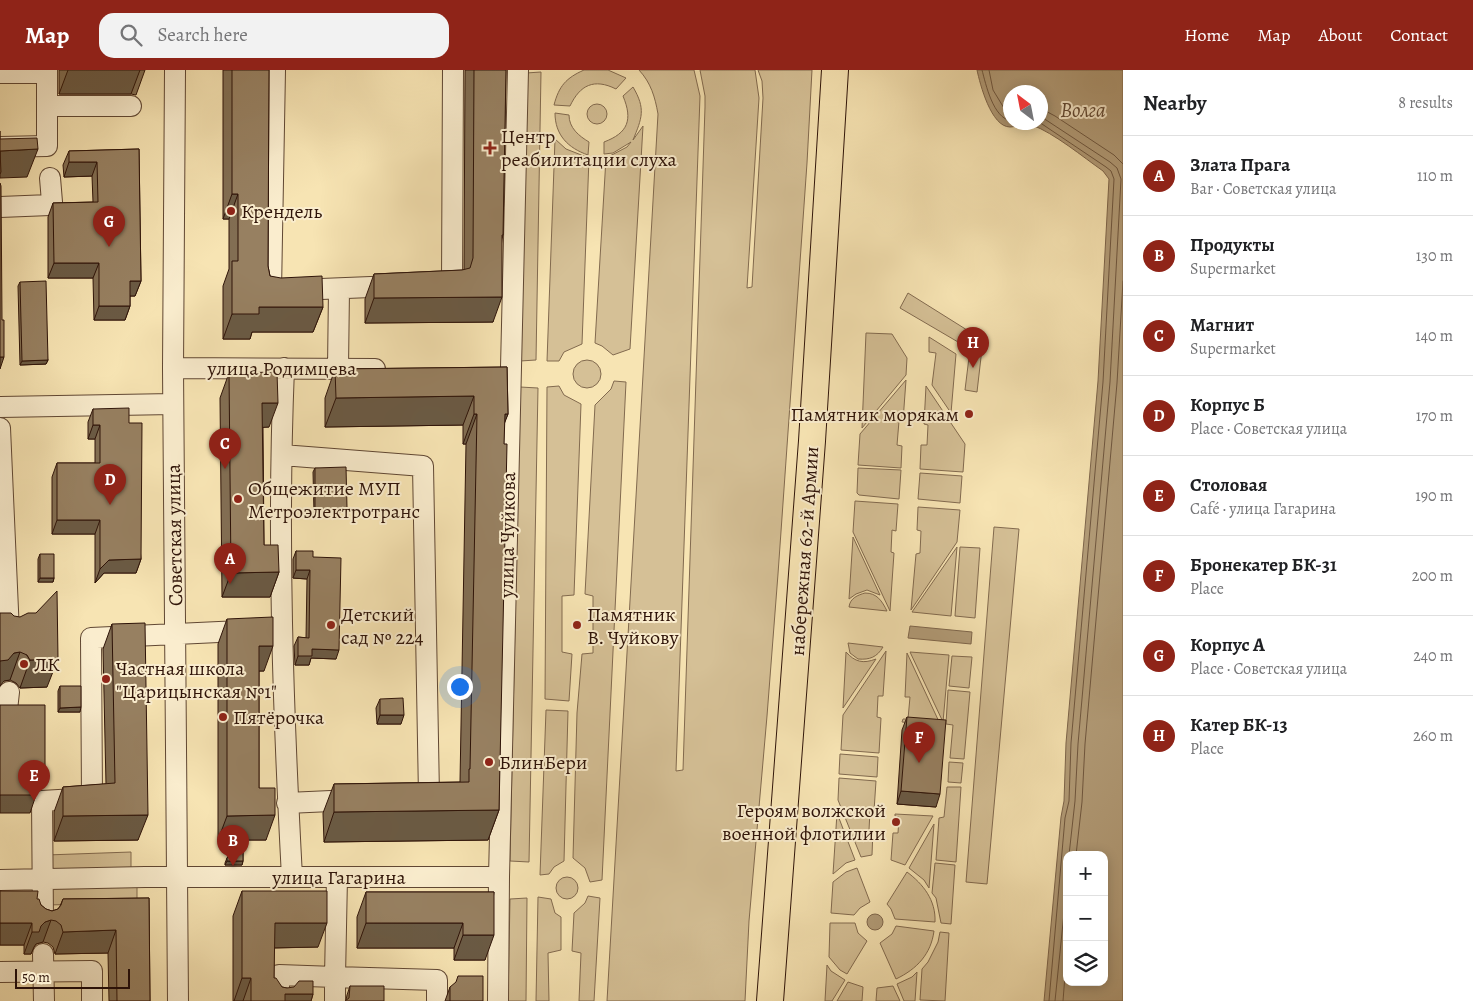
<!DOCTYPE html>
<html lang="en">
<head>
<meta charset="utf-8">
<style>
  body { margin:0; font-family:Alegreya,serif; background:#f2f2f2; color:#202124 }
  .controls { position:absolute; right:15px; bottom:15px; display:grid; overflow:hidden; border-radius:10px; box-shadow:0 2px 12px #0003 }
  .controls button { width:45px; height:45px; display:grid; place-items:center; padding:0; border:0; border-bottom:1px solid #e0e0e0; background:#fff; color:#202124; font:25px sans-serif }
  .compass { position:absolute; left:1003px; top:15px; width:45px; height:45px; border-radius:50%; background:#fff; box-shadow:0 2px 12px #0003; rotate:328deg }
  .scale { position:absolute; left:15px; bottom:12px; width:115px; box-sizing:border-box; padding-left:5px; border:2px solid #2e1308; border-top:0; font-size:14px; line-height:18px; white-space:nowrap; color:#2e1308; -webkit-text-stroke:4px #faedce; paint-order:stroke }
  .you { position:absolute; left:459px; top:616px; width:18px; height:18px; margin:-12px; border:4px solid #fff; border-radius:50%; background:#1a73e8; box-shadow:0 0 0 8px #1a73e833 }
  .badge { display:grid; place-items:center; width:32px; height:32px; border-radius:50%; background:#8f2418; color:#fff; font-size:16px; font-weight:700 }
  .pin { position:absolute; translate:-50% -41px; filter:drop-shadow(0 1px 2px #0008) }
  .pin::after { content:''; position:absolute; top:26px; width:18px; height:15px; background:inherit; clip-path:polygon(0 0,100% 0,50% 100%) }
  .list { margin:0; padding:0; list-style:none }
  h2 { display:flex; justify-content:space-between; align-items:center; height:65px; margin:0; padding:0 20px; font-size:21px }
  h2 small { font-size:16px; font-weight:400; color:#757577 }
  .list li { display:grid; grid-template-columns:32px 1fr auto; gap:15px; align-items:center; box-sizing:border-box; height:80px; padding:0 20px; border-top:1px solid #e0e0e0 }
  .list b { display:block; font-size:19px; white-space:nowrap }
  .list p { margin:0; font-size:16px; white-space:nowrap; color:#757577 }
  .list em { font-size:16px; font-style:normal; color:#757577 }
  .icon { flex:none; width:28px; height:28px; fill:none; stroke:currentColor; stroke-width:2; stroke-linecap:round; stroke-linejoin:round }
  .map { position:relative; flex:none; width:1123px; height:931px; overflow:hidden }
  header { display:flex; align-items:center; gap:30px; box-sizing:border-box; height:70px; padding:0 25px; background:#8f2418; color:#fff }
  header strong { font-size:24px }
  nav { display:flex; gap:28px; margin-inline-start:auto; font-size:18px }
  .search { width:350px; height:45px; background:#f2f2f2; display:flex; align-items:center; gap:12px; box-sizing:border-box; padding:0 18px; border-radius:15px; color:#757577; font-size:19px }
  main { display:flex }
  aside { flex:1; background:#fff }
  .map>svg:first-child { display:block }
</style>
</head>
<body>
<header>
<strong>Map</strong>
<div class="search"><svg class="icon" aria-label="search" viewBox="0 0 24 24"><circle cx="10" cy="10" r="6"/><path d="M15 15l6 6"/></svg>Search here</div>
<nav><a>Home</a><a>Map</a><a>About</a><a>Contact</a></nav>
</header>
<main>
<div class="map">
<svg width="1123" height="931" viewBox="0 0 1123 931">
  <rect width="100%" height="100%" fill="#f7e4b3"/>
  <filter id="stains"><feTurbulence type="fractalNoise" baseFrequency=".004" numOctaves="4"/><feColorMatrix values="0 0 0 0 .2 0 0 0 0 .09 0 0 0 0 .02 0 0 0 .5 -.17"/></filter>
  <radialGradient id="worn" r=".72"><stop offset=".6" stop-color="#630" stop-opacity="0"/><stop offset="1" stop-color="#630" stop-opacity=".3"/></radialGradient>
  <path fill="#d5c096" stroke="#826a4f" d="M584 0H608L626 8 616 19C594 8 580 15 570 36L554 35C559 16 566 8 584 0Z
    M639 0H694L700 26 676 701 683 700 705 37V26L700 0H755L759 28 747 218 752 217 763 28 762 11 758 0H812L807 93 778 504 767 646 749 851 745 931H607L658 44C655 27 651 13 639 0Z
    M541 2 536 290 520 291 526 3Z
    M633 17C646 39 642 48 633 70L643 56 630 279 613 285 602 276 595 273 606 88 627 77 631 72 613 83 604 84V72C628 63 633 50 623 26Z
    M587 44a10 10 0 1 1 20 0a10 10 0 1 1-20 0Z
    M555 43 569 45C569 58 579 66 589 72L588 85C568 78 555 65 555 43Z
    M555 69 566 79 589 88 582 274 564 282 559 291H547Z
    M908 223 983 270 977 322 965 320 970 279 900 238Z
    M866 263 892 264 907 288 906 305 862 358Z
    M929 267 956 284 951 343 932 315 936 283 929 282Z
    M573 304a14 14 0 1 1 28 0a14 14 0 1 1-28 0Z
    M906 310 903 351H899L897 375 902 376 901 398 858 395 860 364Z
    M614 311 626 312 602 810 590 812 585 798 573 788 577 643 582 584 593 583V526L585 524 595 335 611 319Z
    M559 316 564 325 581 334 574 525 562 526V582L572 584 569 631 545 629 547 317Z
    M926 316 965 374 963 402 920 399 921 375H927L928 355 924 354Z
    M520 317 538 318 529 792 510 791Z
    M858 398 901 400 899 429 859 425 857 423Z
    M920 403 962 406 960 433 918 429Z
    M855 431 898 434 896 461 892 460 891 482 894 483 890 541 853 462Z
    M918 437 960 440 957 472 911 540 916 484 920 483 921 461 917 460Z
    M994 457 1019 459 987 814 966 812Z
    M853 467 880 525 867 520 856 524 849 529Z
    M957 477 951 546 912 542Z
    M960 477 980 478 975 548 955 546Z
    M865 523C877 523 882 531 887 541L849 537C850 528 858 525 865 523Z
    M848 573 883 577C877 587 870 590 858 589L850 583Z
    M886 581 883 626H878L877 647 881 648 879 683 841 680 843 645Z
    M846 582C855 592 863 594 876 589L843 638Z
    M910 582 949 585 943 652Z
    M907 583 941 656 902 652 903 649H908L910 627H905Z
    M952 586 972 587 969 618 949 616Z
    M948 620 970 622 964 689 950 688 953 655 946 654Z
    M546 640 568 641 564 791 554 797 549 804 540 805Z
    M840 684 878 687 877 707 839 704Z
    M949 692 963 693 961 713 948 712Z
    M839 708 876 711 874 741H870L869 760H873L872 785 861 787 838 730Z
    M947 717H961L956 792 936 790 939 748 944 747Z
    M837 743 855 790 846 793 833 804Z
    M895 744 933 746 905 795 891 790 893 763H898L899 747 895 746Z
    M934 754 929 818 924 810 909 798Z
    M131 782V803L46 805V785Z
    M935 793 955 795 951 854 941 853 936 828 932 823Z
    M857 798 870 832 860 838 854 845 831 843 833 812 846 802Z
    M907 802C923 814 936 830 935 852L895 849 891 839 887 834Z
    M556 818a11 11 0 1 1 22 0a11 11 0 1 1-22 0Z
    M137 813V833L46 835 45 815Z
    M588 826 600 828 594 931H579L581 883 572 881 574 843 585 833Z
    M538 827 551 829 555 843 561 847V880L548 883 549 931H536Z
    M527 828 526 931H508L510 829Z
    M830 853H855L858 863 867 871 847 904 840 900 829 887Z
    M896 856 934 861C931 884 917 899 896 909L880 873 892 864Z
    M940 862 949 863 945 931 920 930 922 899 928 892 938 872Z
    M827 895 831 901 845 910 832 931H825Z
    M917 902 915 931H904L897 914 912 907Z
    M848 912 863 917 862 931H837Z
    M893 916 900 931H876L877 918Z"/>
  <path fill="#b39d79" stroke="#7e664c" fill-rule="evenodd" d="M977 0H1123V931H1044L1061 747 1064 731 1066 673 1098 311 1109 109 1103 101C1083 87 1054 63 1032 55 1025 52 1017 57 1010 57 991 57 980 14 977 0ZM1040 22V52H1011V22ZM1067 785H1104V912H1067Z
    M910 556 972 562 971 574 908 568Z
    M867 852a8 8 0 1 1 16 0a8 8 0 1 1-16 0Z"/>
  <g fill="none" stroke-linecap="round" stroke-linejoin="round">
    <path stroke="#705840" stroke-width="1" d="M982 0C986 15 993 48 1011 51
      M989 0 993 20 1007 43 1011 45
      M1040 38 1055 46 1114 85 1123 94
      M1040 46 1110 92 1117 98 1121 109 1110 312 1078 674 1075 731 1069 785
      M1039 52 1106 97 1111 101 1114 109 1103 312 1071 673 1069 731 1065 748 1049 931
      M1076 785 1082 732 1085 674 1117 313 1123 211
      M1055 931 1067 814
      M1063 931 1067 880"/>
    <g stroke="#604733" stroke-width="22">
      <path id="minor" d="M175 0 173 298 178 931
        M275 0 271 221 396 216
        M0 3H47
        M47 36H131
        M0 77 47 76V0
        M0 137 50 135 52 132 50 108
        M438 214 452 213 453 0
        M173 298 375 299
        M284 298C277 468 283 638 292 807
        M338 298 339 219
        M0 337 173 334
        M0 358 9 563
        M282 385 423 396 429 726H415
        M0 640H7L9 622
        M287 733 353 730
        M0 810 145 807H499
        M43 851 42 731 92 728 91 568 282 559
        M43 884 44 931
        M0 902 92 901V931
        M279 931V905L335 907 337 807
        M335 931V907L437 910V931
        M498 931 499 807 518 0"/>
    </g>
    <g stroke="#2e1308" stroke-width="28">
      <path id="major" d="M770 931 812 371 835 0"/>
    </g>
    <use href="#minor" stroke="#faedce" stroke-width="20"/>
    <use href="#major" stroke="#f7e4b3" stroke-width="26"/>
  </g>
  <path fill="#826e53" stroke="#2e1308" d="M59 0H145L136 25 131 24H59Z
    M223 0H269L268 196 270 206 323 237 313 262H252L250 269H223V216L229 199V149H223Z
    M465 0H506L503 165 502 169 493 252 365 253V229L374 204 464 200Z
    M139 79 141 211 135 226H130V236L125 250H94L93 208H48V147L53 133 93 132 92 106 64 107 63 95 69 81Z
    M20 212 48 290 46 294 20 295 18 216Z
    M507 297 508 344 504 353 499 740 488 770 324 772 323 743 334 714 460 712 466 374H463V355L325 357V328L335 299Z
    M229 303 269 357H263L264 475 279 502 270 527H222L220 328Z
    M93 339 129 353 141 489 136 503H104L95 513V464H52V407L57 393H95V369H88V352Z
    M315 398 346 442 314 443 313 402Z
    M296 481 313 487 336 589 311 588 309 595H295L294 576 298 567 306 568 307 509 293 508V489Z
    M40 484 54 508 53 512H38V489Z
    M0 543 47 617 20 618 16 613 10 610 4 611Z
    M227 549 264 601H259V718L266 770H243V791L242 795H225V793L227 788 241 770H218V574Z
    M112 554 138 770 54 771V742L63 717 106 714 103 579Z
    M60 616 80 642H58V621Z
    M380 629 401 654H377L376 638Z
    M907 647 936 737 897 734 902 660Z
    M0 821 37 829 41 835 46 839 52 841 58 839 60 836 63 829 149 828 150 931H109L108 883 55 884 53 877 48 873 43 872 36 874 34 877 31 884H24V875H0Z
    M242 821 318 877 274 878V908L282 917 313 924 311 931H233V846Z
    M366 822H494L485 890H454V878H357V847Z
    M350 916 384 931 346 930 347 925Z
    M450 917 483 931H445Z"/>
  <path fill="#6a5a44" stroke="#2e1308" d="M68 0H140L131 24H59Z
    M38 79 27 107 0 108V81Z
    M69 92H97L92 106 64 107Z
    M232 124H238L229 149H223Z
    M54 193H99L93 208H48Z
    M130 211H141L135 226H125Z
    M502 227 493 252 365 253 374 228Z
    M99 236H130L125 250H94Z
    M259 237H323L313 262H252L250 269H223L232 244Z
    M0 287H4L0 299Z
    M48 290 46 294 20 295 22 291Z
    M474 326 463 355 325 357 336 328Z
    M262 333H278L269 357 253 358Z
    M474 344H477L466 374H463Z
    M505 344H508L497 373Z
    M93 355H100L95 369H88Z
    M347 438 346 442 314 443 315 439Z
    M57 450H100L95 464H52Z
    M141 489 136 503H104L95 513 100 499 109 490Z
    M296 500H310L307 509 293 508Z
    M279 502 270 527H222L231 503Z
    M40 508H54L53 512H38Z
    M259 576H273L264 601H250Z
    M312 579 339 580 336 589 311 588 309 595H295L298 586Z
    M20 582 10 610 4 611 0 616V591L14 583Z
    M58 589 47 617 20 618 30 590Z
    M81 637 80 642H58L60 638Z
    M380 645H404L401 654H377Z
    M45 703 38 720 32 725H36L30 743H0V725L38 709Z
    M901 721 940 724 936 737 897 734Z
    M499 740 488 770 324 772 334 742Z
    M148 745 138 770 54 771 63 746Z
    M275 745 266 770H218L227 746Z
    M227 791H243L242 795H225Z
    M51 850 43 872 36 874 34 877 31 884H24L32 862 41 856 45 852Z
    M0 853H32L24 875H0Z
    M275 853H327L318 877 266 878Z
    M366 853H463L454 878H357Z
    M116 860 108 883 55 884 63 862Z
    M463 865H494L485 890H454Z
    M242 908H251L243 931H234Z
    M285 924H313L311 931H282Z"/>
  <path fill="#978061" stroke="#2e1308" d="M232 0H269L268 196 270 206 281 208 322 206 323 237H259V244H232V191H238V124H232Z
    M474 0H506L503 165H502V227L374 228V204L462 200 470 198 473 188Z
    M0 61V69L37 68 38 79 0 81 1 102 0 104Z
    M139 79 141 211H130V236H99V193H54L53 133 98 132 97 92H69V81Z
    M0 113 1 116 2 250H4V287H0Z
    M46 211 48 290 22 291 20 212Z
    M507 297 508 344H505L504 374H507L499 740 334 742V714L469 712V699H470L477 344H474V326L336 328 335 299Z
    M277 302 278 333H262L264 475H278L279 502 231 503 229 303Z
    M129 338V353H142L141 489 109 490 100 499V450H57V393H100V355H93V339Z
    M346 397 347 438 315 439V398Z
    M296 481H313V487L341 488 339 580 312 579V586H298V567L309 568 310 500H296Z
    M40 484H54V508H40Z
    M57 521 58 589 30 590 27 585 20 582 14 583 8 590 0 591V543H11L14 546 20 547 28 543H36Z
    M273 547V576H259V718H275V745L227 746V549Z
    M145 553 148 745 63 746V717L115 713 112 554Z
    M60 616H81V637L60 638Z
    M403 628 404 645H380V629Z
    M0 635H45V703L38 709 36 725H0Z
    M907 647 946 650 940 724 901 721Z
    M243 768V791H227V788Z
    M0 821H38L37 829H39L41 835 46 839 52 841 58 839 61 835 63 829 149 828 150 931H117L116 860 63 862 61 855 56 851 51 850 45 852 41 856 39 862H32V853H0Z
    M242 821H327V853H275L274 908H276L282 917 287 918 294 917 299 911H313V924H285V931H251V908H242Z
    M366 822H494V865H463V853H366Z
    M458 906H483V931H450V917L456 912Z
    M350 916H384V931H345L349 928Z"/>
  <g fill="#8f2418" stroke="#faedce" stroke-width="2">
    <path d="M487.5 70.5h5v5h5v5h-5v5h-5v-5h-5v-5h5z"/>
    <circle cx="231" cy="141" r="5"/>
    <circle cx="969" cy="344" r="5"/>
    <circle cx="238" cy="429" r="5"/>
    <circle cx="331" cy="555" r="5"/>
    <circle cx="577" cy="555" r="5"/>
    <circle cx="24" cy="594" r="5"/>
    <circle cx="106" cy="609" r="5"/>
    <circle cx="223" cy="647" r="5"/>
    <circle cx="489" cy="692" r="5"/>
    <circle cx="896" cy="752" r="5"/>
  </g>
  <g text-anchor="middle" stroke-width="4" stroke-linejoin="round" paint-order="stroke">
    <g font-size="20" fill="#2e1308" stroke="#faedce" text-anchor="start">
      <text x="501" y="73">Центр<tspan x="501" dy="23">реабилитации слуха</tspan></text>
      <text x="241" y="148">Крендель</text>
      <text x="959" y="351" text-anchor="end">Памятник морякам</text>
      <text x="248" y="425">Общежитие МУП<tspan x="248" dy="23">Метроэлектротранс</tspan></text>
      <text x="341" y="551">Детский<tspan x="341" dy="23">сад № 224</tspan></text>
      <text x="587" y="551">Памятник<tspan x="587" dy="23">В. Чуйкову</tspan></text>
      <text x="34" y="601">ЛК</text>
      <text x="116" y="605">Частная школа<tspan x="116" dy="23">"Царицынская №1"</tspan></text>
      <text x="233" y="654">Пятёрочка</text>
      <text x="499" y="699">БлинБери</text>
      <text x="886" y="747" text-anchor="end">Героям волжской<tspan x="886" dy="23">военной флотилии</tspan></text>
    </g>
    <g font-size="20" fill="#2e1308" stroke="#faedce">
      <text x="282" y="305">улица Родимцева</text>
      <text transform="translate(174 465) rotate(-91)" y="7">Советская улица</text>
      <text transform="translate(507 465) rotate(-89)" y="7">улица Чуйкова</text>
      <text transform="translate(804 481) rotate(-86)" y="7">набережная 62-й Армии</text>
      <text x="339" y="814">улица Гагарина</text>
    </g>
    <g font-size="21" font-style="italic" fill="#634a35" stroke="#faedce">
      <text x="1083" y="47">Волга</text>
    </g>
  </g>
  <rect width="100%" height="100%" filter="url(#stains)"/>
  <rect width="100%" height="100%" fill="url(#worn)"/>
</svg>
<div class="controls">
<button>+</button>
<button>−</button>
<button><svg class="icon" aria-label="layers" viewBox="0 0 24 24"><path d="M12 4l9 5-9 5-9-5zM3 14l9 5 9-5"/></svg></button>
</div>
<svg class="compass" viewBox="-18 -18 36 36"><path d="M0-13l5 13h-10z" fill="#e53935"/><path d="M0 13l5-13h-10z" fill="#757577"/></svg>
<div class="scale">50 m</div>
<div class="you"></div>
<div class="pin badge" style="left:230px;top:514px">A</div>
<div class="pin badge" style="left:233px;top:796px">B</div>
<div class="pin badge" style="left:225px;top:399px">C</div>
<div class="pin badge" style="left:110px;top:435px">D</div>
<div class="pin badge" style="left:34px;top:731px">E</div>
<div class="pin badge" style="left:919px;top:693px">F</div>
<div class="pin badge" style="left:109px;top:177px">G</div>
<div class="pin badge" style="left:973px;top:298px">H</div>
</div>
<aside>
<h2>Nearby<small>8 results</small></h2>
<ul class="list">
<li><span class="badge">A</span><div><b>Злата Прага</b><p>Bar · Советская улица</p></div><em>110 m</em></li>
<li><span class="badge">B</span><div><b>Продукты</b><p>Supermarket</p></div><em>130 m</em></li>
<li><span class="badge">C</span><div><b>Магнит</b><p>Supermarket</p></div><em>140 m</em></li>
<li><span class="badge">D</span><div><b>Корпус Б</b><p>Place · Советская улица</p></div><em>170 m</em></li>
<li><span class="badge">E</span><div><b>Столовая</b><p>Café · улица Гагарина</p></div><em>190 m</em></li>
<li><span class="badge">F</span><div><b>Бронекатер БК-31</b><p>Place</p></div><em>200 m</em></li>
<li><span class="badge">G</span><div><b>Корпус А</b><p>Place · Советская улица</p></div><em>240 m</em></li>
<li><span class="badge">H</span><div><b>Катер БК-13</b><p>Place</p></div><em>260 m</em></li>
</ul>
</aside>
</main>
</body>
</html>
